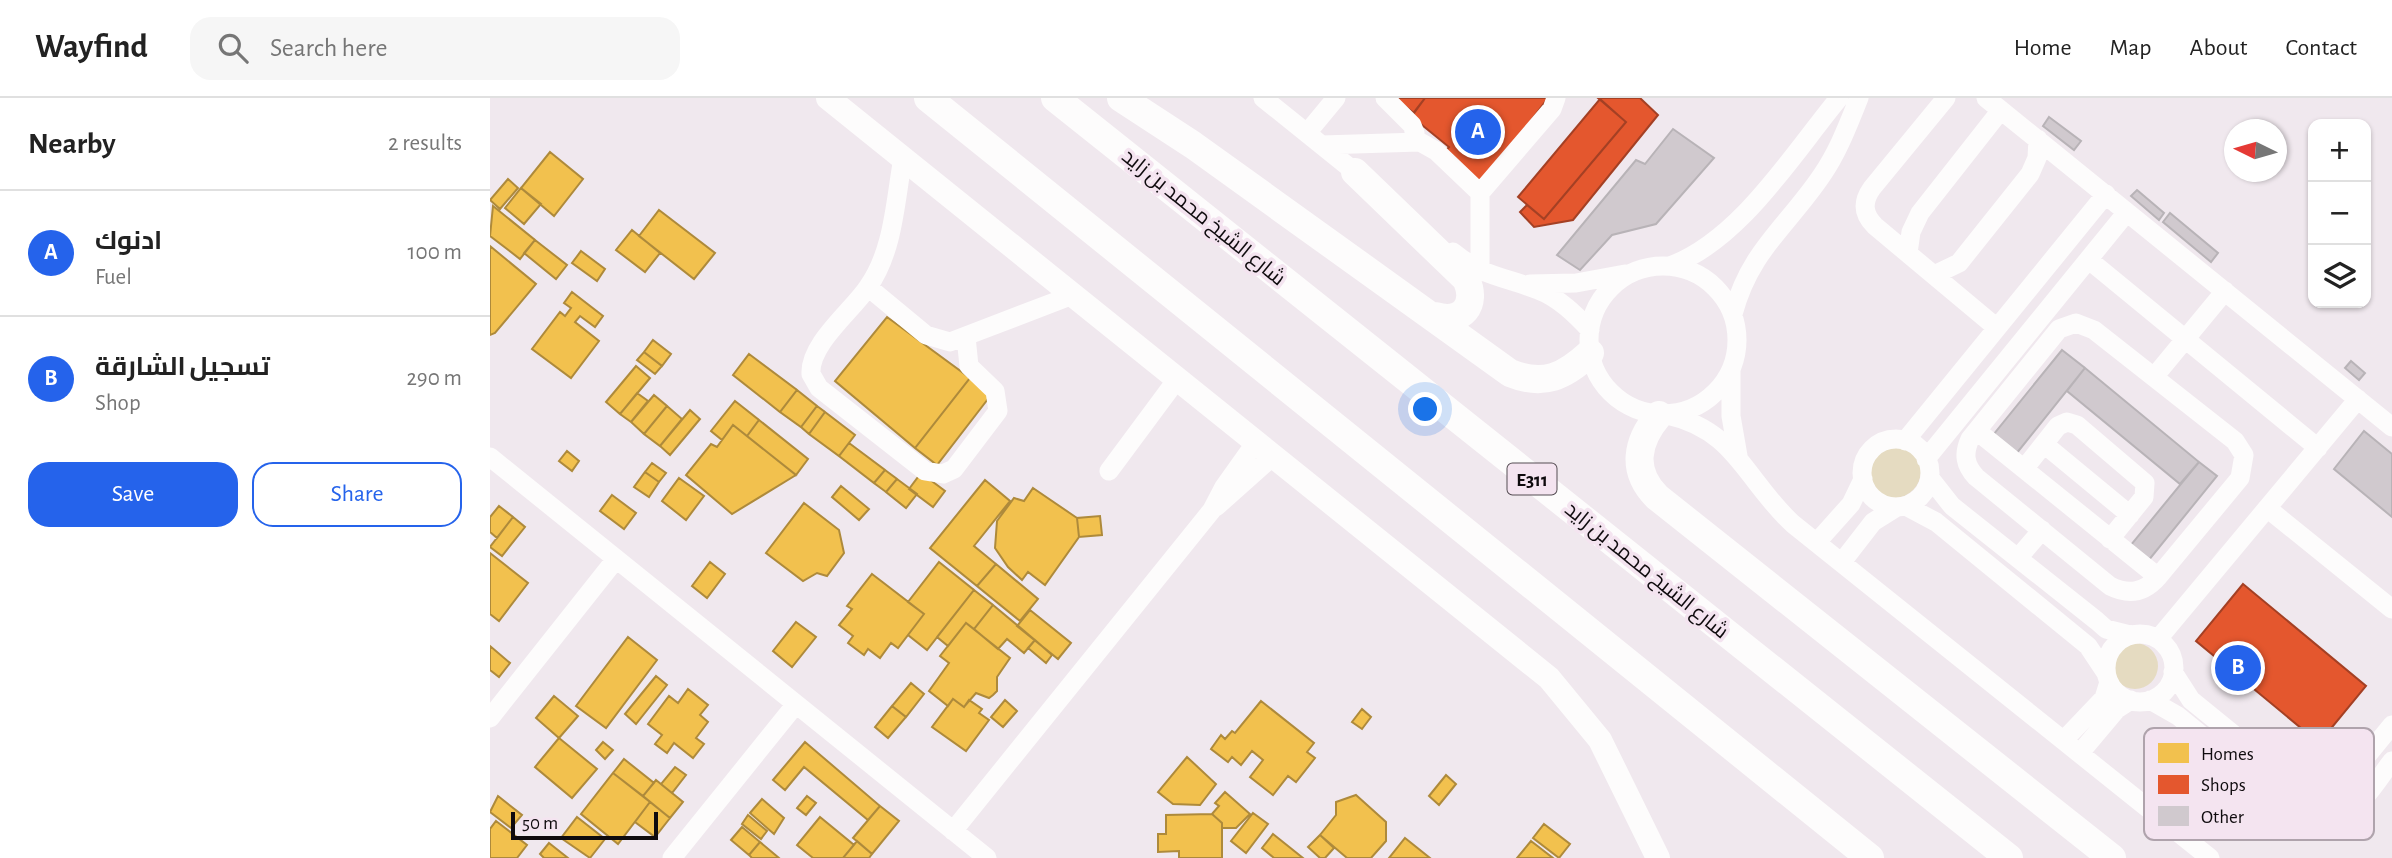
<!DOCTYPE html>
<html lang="en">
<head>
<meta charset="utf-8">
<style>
  body { margin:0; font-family:"Alegreya Sans",Cairo,sans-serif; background:#f6f6f6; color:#222 }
  .controls { position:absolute; right:21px; top:21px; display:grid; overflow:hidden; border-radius:14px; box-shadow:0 2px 5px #0004 }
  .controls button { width:63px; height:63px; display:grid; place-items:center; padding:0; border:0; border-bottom:2px solid #e0e0e0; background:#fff; color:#222; font:35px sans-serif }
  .compass { position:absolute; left:1734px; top:21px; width:63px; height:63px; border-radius:50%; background:#fff; box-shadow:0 2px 5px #0004; rotate:275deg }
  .scale { position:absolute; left:21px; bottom:18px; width:147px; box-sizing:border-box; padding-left:7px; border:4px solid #0f0b0e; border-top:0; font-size:19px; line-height:24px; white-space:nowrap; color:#0f0b0e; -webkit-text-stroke:5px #f4e4f0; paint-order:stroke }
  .you { position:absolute; left:936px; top:312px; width:24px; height:24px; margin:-18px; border:5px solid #fff; border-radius:50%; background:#1a73e8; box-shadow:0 0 0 10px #1a73e833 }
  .badge { display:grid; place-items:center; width:46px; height:46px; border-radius:50%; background:#2563eb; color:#fff; font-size:23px; font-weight:700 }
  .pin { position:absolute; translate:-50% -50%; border:4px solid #fff; box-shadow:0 2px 7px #0006 }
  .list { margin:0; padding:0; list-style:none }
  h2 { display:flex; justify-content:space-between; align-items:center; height:91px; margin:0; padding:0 28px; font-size:30px }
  h2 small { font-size:23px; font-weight:400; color:#767676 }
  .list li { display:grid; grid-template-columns:46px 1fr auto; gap:21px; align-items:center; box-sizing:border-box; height:126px; padding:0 28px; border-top:2px solid #e0e0e0 }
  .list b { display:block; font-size:26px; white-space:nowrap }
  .list p { margin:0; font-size:23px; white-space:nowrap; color:#767676 }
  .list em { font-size:23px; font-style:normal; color:#767676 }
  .actions { display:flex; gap:14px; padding:21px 28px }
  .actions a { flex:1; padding:16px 0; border:2px solid #2563eb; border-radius:21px; text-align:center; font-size:24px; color:#2563eb }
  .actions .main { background:#2563eb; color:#fff }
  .icon { flex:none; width:38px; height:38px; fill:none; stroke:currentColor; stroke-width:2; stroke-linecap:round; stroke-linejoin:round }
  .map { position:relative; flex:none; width:1902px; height:760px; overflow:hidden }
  header { display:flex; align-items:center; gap:42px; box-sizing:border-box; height:98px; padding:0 35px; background:#fff; border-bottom:2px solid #e0e0e0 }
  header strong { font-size:33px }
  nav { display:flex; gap:38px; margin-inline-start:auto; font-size:24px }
  .search { width:490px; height:63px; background:#f6f6f6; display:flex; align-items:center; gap:18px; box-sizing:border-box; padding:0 24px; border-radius:21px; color:#767676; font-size:26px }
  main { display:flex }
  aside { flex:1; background:#fff }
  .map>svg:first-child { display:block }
</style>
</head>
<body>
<header>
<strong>Wayfind</strong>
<div class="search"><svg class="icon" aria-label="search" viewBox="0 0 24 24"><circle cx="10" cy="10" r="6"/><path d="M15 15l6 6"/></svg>Search here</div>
<nav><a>Home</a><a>Map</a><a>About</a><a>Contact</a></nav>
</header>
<main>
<aside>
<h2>Nearby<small>2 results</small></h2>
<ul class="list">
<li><span class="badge">A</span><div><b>ادنوك</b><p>Fuel</p></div><em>100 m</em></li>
<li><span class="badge">B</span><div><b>تسجيل الشارقة</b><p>Shop</p></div><em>290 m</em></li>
</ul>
<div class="actions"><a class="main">Save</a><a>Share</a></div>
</aside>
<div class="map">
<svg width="1902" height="760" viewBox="0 0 1902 760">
  <rect width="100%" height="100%" fill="#f0e8ee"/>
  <path fill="#e5dbc1" d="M1377 373a27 27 0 1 1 54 0a27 27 0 1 1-54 0Z
    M1622 568a23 23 0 1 1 46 0a23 23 0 1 1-46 0Z"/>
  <path fill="#f2c14e" stroke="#ae8a3b" stroke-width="2" d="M60 54 93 81 64 118 31 90Z
    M18 81 28 90 10 111 0 102Z
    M31 90 51 106 34 126 15 110Z
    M3 108 45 142 30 161 0 138Z
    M169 112 225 155 204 181 149 138Z
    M142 132 170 155 155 174 126 152Z
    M45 142 77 167 66 181 34 155Z
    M0 148 46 186 5 235 0 237Z
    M91 153 115 171 107 183 82 165Z
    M82 194 113 218 105 229 90 218 85 224 109 243 81 280 42 251 70 214 75 218 81 210 74 205Z
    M397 219 480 280 425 350 345 283Z
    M163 242 181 256 172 268 154 254Z
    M154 254 172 268 165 276 147 262Z
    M259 256 307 292 290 314 243 277Z
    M146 268 160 280 130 316 116 304Z
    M480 280 501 297 447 367 425 350Z
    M307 292 327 308 311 329 290 314Z
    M147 295 158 303 141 324 130 316Z
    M164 297 177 308 154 336 141 324Z
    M245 303 269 322 257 338 243 327 232 342 221 333Z
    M177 308 192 321 170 348 154 336Z
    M327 308 335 314 319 336 311 329Z
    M200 312 210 321 180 357 170 348Z
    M335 314 365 337 349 358 319 336Z
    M269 322 318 361 306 377 257 338Z
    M243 327 306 377 242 416 196 377 221 346 227 349Z
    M359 345 395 372 384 385 349 358Z
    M77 353 89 363 82 373 69 363Z
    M162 365 176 375 169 384 155 374Z
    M395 372 407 381 396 394 384 385Z
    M155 374 169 384 159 399 144 389Z
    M431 375 455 393 443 409 419 391Z
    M189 380 214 398 196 422 172 403Z
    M407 381 427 396 416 410 396 394Z
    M495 382 520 403 484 448 506 466 487 488 440 450Z
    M351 388 379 411 369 422 342 399Z
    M543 390 587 420 589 439 555 487 538 474 532 482 518 469 505 450 507 423 524 400 534 403Z
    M122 397 146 415 134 431 110 413Z
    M314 405 349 432 354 455 337 478 327 475 313 483 276 455Z
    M9 408 23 419 7 440 0 434V419Z
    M610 418 612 437 589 439 587 420Z
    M23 419 35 429 12 458 0 449Z
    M0 455 38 485 9 523 0 516Z
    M220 464 235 476 217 500 202 488Z
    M449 464 484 492 437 552 418 537 434 516 418 504Z
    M506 466 548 501 530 523 487 488Z
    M382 476 434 516 408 550 401 545 390 560 378 551 374 557 358 545 363 538 349 527 362 511 357 508Z
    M484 492 503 507 484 531 476 525 458 548 447 539Z
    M503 507 545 542 534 555 517 541 508 551 484 531Z
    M540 512 581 545 568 561 527 528Z
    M306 524 326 539 302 569 283 553Z
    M476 525 520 560 507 579V593L503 597 499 600 486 595 474 609 463 601 458 608 439 593 459 565 450 558Z
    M138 539 167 562 116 630 86 608Z
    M545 542 562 557 556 565 538 550Z
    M0 548 20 565 9 579 0 572Z
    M166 578 177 587 146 626 135 616Z
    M421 585 434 596 416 619 402 608Z
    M198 591 218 607 210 617 218 624 206 640 214 646 203 660 184 645 177 655 165 646 172 637 158 626 179 598 188 605Z
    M64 598 88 618 69 640 46 620Z
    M463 601 474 609 479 602 492 611 489 615 499 622 476 653 442 629Z
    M515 602 527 613 513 629 501 619Z
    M771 603 824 645 817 654 825 660 806 684 798 678 783 697 760 679 773 662 762 653 751 667 742 659 738 664 721 651 731 637 735 641 742 633 745 635Z
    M402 608 416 619 398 640 385 629Z
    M872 611 881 619 872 631 862 624Z
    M69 640 107 671 82 700 45 669Z
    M113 644 123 652 115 661 106 652Z
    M315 644 390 708 378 722 314 669 295 692 283 682Z
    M697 659 726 686 710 707 683 706 668 694Z
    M134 661 164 685 153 698 123 675Z
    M185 669 196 677 182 695 171 686Z
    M123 675 160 704 128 746 91 716Z
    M956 677 966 686 949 707 939 698Z
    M166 682 193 704 180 720 153 698Z
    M735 694 760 716 746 730H732V725L722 716 729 708 725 705Z
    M866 697 896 724V743L881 760H857L830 737 846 717V704Z
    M8 698 32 717 21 730 0 714Z
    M317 698 326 705 316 717 307 710Z
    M272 701 294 720 284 736 260 715Z
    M160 704 180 720 165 739 145 724Z
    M390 708 409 723 382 756 363 740Z
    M763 715 778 726 756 755 741 743Z
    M722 716 732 725V760H689V753L668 754V736H676V717Z
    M258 717 277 733 271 741 252 726Z
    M87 719 115 741 100 760 71 740Z
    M330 719 364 747 353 760H323L307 747Z
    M6 723 37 747 27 760H0V731Z
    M1054 726 1080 746 1069 760 1043 740Z
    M252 729 270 744 259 757 241 742Z
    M783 736 813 760H784L772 750Z
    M830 737 844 750 835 760H830L818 749Z
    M915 740 940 760H899Z
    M367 743 382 756 379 760H353Z
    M1041 743 1063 760H1027Z
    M270 744 289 760H262L259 757Z
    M59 745 78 760H54L50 756Z"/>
  <path fill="#e4572e" stroke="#a44024" stroke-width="2" d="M904 0H935L924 15Z
    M935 0H1058L991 89 952 57 959 49 921 18Z
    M1108 0H1150L1168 17 1083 122 1044 129 1030 114 1037 107 1054 121 1136 24Z
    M1110 1 1136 24 1054 121 1028 99Z
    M1753 486 1876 588 1829 645 1706 543Z"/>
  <path fill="#d0c9ce" stroke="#b8b3b7" stroke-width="2" d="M1559 19 1591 43 1584 52 1553 28Z
    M1183 31 1224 60 1166 126 1122 137 1090 172 1067 157 1146 62 1155 66Z
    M1647 92 1674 115 1669 122 1641 98Z
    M1680 115 1728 155 1721 164 1673 124Z
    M1572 252 1595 270 1526 356 1503 337Z
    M1861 263 1875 275 1869 282 1855 270Z
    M1595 270 1709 364 1690 386 1577 293Z
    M1874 333 1902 356V419L1844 371Z
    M1709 364 1727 378 1658 463 1640 448Z"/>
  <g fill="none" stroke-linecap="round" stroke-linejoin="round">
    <path stroke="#fdfcfc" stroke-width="19" d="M773 0 875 82
      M895 0 922 27 925 35 921 43
      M1456 0 1382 90C1372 104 1373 116 1385 128L1507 230
      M1496 0 1902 329
      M817 35 846 0
      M832 47 930 44 946 53 990 95
      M413 60C405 103 404 152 378 189 362 213 319 246 321 276L329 290 435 373 453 376 464 371 508 313 505 293 479 268 476 239
      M963 154C995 180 1013 178 1048 192 1069 200 1085 216 1100 232
      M1418 155 1421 134 1430 115 1511 12
      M1599 162 1828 350
      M1099 242a74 74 0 1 1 148 0a74 74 0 1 1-148 0Z
      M1180 168C1250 142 1302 57 1349 0
      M990 174V95L1062 11 1066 0
      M1444 177 1469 165 1540 76 1547 60 1548 41
      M1040 186 1086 185 1135 176
      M378 189 436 237 460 244 583 197
      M1243 216C1260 152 1297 129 1332 77 1348 54 1358 27 1369 0
      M1586 225 1604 232 1745 343 1754 357 1750 380 1668 479C1654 495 1638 497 1620 488L1486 379C1475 367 1473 356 1480 341L1569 231Z
      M1241 273V318L1248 358
      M1664 279 1735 193
      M1177 317C1246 332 1255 382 1303 426L1720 760
      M1487 333 1668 479
      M1372 375a34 34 0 1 1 68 0a34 34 0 1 1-68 0Z
      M1415 343 1616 96
      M1554 346 1640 417
      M0 359 497 760
      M1436 361 1637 114
      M1534 371 1568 328 1577 324 1587 327 1655 385 1654 399 1620 441
      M619 373 688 280
      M1440 380 1462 408 1607 523 1616 531 1640 537
      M1416 408 1446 424 1598 548 1616 575
      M726 409 783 358
      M1777 410 1902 511
      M1327 444 1361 406 1373 381
      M1528 460 1552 432
      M1352 464 1383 424 1407 409
      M1616 570a34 34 0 1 1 68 0a34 34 0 1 1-68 0Z
      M1668 541 1868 301
      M1660 602 1688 618 1787 699 1793 703 1804 697 1802 684 1701 602 1683 574
      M0 620 126 461
      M1574 642 1614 600 1619 584
      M1590 655 1627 611 1641 602
      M1787 699C1797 707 1807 718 1818 723 1856 739 1883 687 1902 663
      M1822 725 1902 627
      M463 733 722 412 734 389 766 344
      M182 760 306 606"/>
    <path stroke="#fdfcfc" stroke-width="24" d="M338 0 1059 580 1110 642 1168 760"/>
    <path stroke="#fdfcfc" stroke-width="28" d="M438 0 1380 760
      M565 0 1519 760
      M631 0 703 47 1020 275C1054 289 1075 278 1100 255
      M865 74 976 181C988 207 972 226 945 218
      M1169 317C1146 344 1141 373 1167 399L1622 760"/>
  </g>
  <g text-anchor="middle" stroke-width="7" stroke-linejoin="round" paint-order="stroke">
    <rect fill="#f4e4f0" stroke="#544c52" stroke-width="2" x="1017.5" y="365.5" width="49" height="31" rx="5"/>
    <g font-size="19" font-weight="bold" fill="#0f0b0e">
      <text x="1042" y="388">E311</text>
    </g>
    <g font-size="21" fill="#0f0b0e" stroke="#f4e4f0">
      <text transform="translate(714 119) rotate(39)" y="7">شارع الشيخ محمد بن زايد</text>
      <text transform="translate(1157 472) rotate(39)" y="7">شارع الشيخ محمد بن زايد</text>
    </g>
  </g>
  <rect x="1654" y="630" width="230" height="112" rx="10" fill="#f4e4f0" stroke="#afa3ac" stroke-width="2"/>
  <rect x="1668" y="645" width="31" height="20" fill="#f2c14e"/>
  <rect x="1668" y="677" width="31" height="19" fill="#e4572e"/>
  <rect x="1668" y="708" width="31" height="20" fill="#d0c9ce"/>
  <g font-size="19" fill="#0f0b0e">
    <text x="1711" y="662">Homes</text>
    <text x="1711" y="693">Shops</text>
    <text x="1711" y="725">Other</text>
  </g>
</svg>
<div class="controls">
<button>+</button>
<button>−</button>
<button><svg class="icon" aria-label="layers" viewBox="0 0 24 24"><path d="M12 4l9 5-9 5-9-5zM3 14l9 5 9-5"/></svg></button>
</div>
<svg class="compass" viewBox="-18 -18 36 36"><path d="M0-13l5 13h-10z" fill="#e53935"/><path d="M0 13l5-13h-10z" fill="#767676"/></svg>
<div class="scale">50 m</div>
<div class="you"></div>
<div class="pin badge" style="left:988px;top:34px">A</div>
<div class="pin badge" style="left:1748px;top:570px">B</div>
</div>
</main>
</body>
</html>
